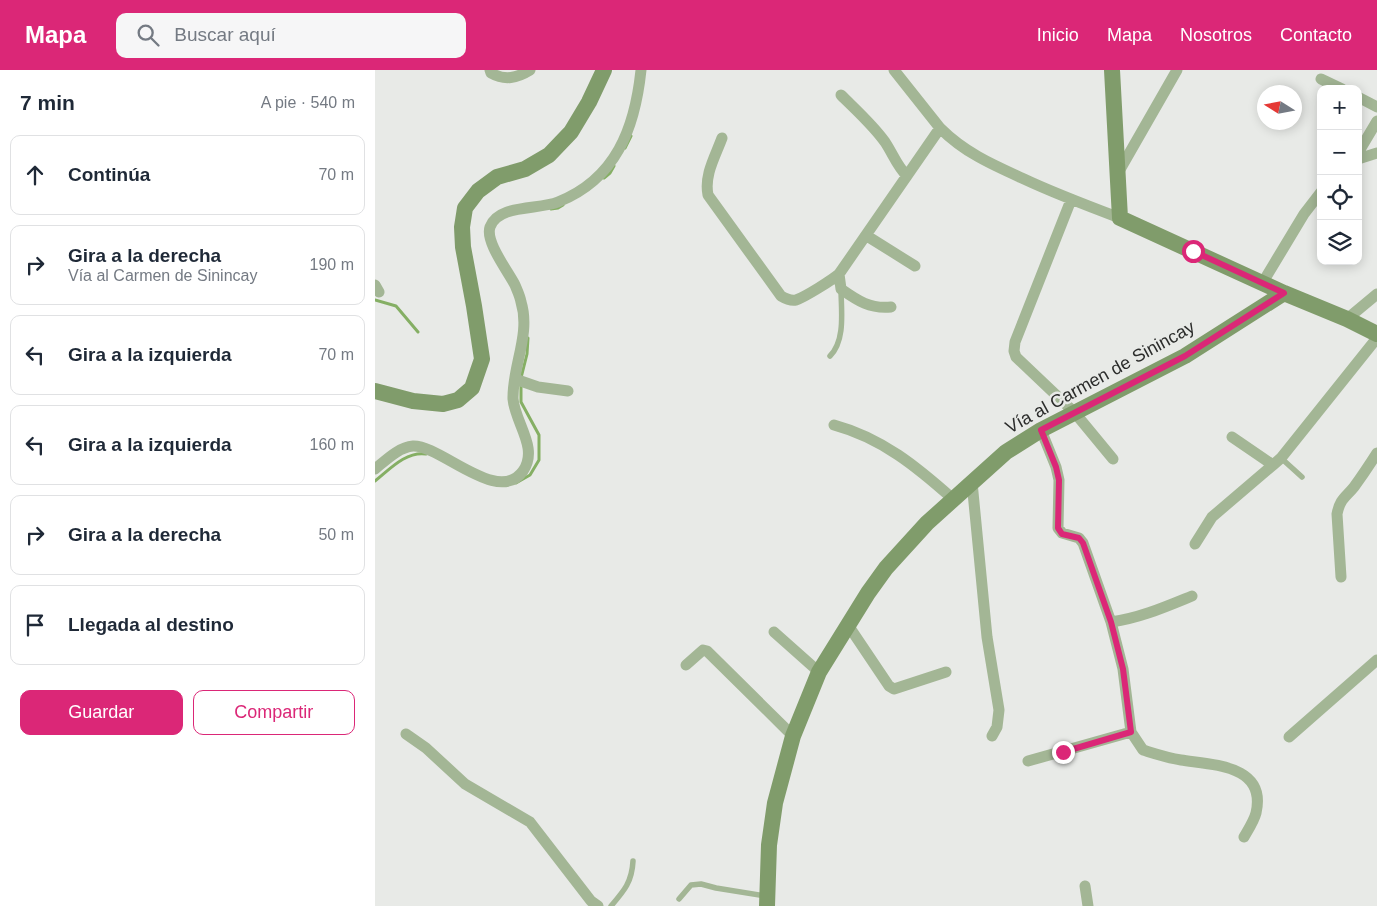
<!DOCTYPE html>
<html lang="es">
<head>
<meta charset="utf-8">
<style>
  body { margin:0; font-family:Helvetica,sans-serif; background:#f6f6f7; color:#1f2937 }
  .controls { position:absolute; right:15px; top:15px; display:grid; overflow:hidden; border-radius:10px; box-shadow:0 2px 12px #0003 }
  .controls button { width:45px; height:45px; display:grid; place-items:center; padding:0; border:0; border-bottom:1px solid #e0e1e3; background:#fff; color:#1f2937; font:25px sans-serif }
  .compass { position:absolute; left:882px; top:15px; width:45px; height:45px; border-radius:50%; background:#fff; box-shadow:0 2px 12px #0003; rotate:281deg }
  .stop { position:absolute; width:15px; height:15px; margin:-11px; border:4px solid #db2777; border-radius:50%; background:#fff }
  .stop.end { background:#db2777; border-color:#fff; box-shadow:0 1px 5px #0008 }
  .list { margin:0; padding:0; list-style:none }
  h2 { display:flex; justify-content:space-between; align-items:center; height:65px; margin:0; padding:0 20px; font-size:21px }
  h2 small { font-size:16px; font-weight:400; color:#747a83 }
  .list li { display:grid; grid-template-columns:32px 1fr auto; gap:15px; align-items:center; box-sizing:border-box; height:80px; margin:0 10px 10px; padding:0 10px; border:1px solid #e0e1e3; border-radius:10px }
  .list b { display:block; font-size:19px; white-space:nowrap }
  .list p { margin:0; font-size:16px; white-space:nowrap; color:#747a83 }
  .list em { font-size:16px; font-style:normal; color:#747a83 }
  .actions { display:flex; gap:10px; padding:15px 20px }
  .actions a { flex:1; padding:11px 0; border:1px solid #db2777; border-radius:10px; text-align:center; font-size:18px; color:#db2777 }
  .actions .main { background:#db2777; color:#fff }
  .icon { flex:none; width:28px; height:28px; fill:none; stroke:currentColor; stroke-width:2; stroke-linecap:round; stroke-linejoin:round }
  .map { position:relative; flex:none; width:1002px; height:836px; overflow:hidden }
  header { display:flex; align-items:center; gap:30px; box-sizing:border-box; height:70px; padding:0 25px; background:#db2777; color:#fff }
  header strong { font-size:24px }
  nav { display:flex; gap:28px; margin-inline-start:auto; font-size:18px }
  .search { width:350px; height:45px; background:#f6f6f7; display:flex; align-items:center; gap:12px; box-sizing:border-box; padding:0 18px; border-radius:10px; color:#747a83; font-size:19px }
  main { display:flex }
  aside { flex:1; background:#fff }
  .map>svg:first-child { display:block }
</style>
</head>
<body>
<header>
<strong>Mapa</strong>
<div class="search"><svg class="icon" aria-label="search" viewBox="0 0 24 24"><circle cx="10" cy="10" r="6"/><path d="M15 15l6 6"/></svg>Buscar aquí</div>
<nav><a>Inicio</a><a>Mapa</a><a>Nosotros</a><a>Contacto</a></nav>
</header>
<main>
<aside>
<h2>7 min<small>A pie · 540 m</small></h2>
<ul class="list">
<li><svg class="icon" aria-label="ahead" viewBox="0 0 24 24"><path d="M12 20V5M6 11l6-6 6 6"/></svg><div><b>Continúa</b></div><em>70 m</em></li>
<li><svg class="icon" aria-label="right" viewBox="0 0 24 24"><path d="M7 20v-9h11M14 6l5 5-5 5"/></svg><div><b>Gira a la derecha</b><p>Vía al Carmen de Sinincay</p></div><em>190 m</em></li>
<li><svg class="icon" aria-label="left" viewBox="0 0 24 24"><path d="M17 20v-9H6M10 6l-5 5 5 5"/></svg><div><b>Gira a la izquierda</b></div><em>70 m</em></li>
<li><svg class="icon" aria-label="left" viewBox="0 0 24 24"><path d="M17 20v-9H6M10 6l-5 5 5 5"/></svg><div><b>Gira a la izquierda</b></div><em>160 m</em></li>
<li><svg class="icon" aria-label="right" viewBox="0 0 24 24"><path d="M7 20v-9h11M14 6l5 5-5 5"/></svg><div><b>Gira a la derecha</b></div><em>50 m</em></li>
<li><svg class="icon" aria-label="arrive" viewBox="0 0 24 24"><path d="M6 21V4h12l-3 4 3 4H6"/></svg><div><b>Llegada al destino</b></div></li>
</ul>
<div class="actions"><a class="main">Guardar</a><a>Compartir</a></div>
</aside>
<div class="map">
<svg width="1002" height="836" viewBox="0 0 1002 836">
  <rect width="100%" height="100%" fill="#e8eae7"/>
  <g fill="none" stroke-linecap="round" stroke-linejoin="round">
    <path stroke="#85af64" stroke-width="3" d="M250 78 256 66
      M229 108 235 103 239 96
      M176 139 183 138 188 135
      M0 230 21 236 43 262
      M146 308 152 284 153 268
      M0 411C14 400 31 381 51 384
      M141 413 155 405 164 390V365L146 332V314"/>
    <path stroke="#a3b695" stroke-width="5.5" d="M455 286C471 270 466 239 466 219
      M906 388 927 407
      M304 829 316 815 326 814 341 818 390 826
      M236 836C249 821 257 812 258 791"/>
    <path stroke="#a3b695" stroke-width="11" d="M115 0 116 3C130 11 142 8 155 0
      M519 0 565 58C590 83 618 95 649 109 681 124 713 136 745 148
      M946 9 967 19
      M466 25C481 40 498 55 510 72 518 84 522 96 532 106
      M983 27 1002 37
      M347 68C340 87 329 105 333 125L406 226C411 229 415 231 421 230 430 227 457 210 464 204L565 58
      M983 83 1002 51
      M983 89 1002 83
      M743 103 802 0
      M696 130 640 272 639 281 641 287 700 343 738 389
      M492 166 540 196
      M464 204 466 219C483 231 495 239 516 237
      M888 212 929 144 946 122
      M0 215 4 222
      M972 249 1002 224
      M140 309 163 317 193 321
      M459 355C507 368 542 397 578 429
      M666 360 681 397 684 410 683 458 687 463 704 468 708 473 736 552 748 599 756 662 768 680C781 684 793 688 806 690 838 695 892 695 881 743 879 751 873 760 869 767
      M857 367 898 395 906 388 1002 268
      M0 399C11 390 24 377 38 376 66 375 123 436 148 401 164 378 140 353 138 329 137 297 156 264 146 232 145 226 142 220 140 215 133 201 110 172 115 157 123 134 164 140 183 132 241 109 260 58 266 0
      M597 412 612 567 624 640 622 657 617 666
      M820 474 837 447 898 395
      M966 507 962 444C965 429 970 428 979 417 987 406 995 394 1002 383
      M736 552C765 548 790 537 817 526
      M473 555 514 616 519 619 571 602
      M399 562 444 602
      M311 595 328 580 332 581 418 666
      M31 664 51 678 90 714 155 752 216 831 223 836
      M914 667 1002 590
      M653 691 756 662
      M710 816 713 836"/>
    <path stroke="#809c6b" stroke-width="16" d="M737 0 745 148 909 223 972 249 1002 264
      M0 321 38 331 68 334 83 330 97 318 107 289 99 236 88 177 87 157 90 138 103 121 122 107 150 99 174 85 196 62 214 32 229 0
      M392 836 394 775 400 733 418 666 444 602 493 523 511 498 552 453 631 382 666 360 810 286 909 223"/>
  </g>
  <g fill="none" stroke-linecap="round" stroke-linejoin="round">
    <path stroke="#db2777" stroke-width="6" d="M688 682 756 662 748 599 736 552 708 473 704 468 687 464 683 458 684 410 681 397 666 360 810 286 909 223 818 181"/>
  </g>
  <g text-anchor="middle" stroke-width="5" stroke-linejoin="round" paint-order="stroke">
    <g font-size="18" fill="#2b2c2b" stroke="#e8eae7">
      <text transform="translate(725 307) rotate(-29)" y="6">Vía al Carmen de Sinincay</text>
    </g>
  </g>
</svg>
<div class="controls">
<button>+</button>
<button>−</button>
<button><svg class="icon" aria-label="locate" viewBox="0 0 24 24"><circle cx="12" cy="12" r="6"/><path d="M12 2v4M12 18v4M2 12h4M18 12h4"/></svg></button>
<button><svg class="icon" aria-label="layers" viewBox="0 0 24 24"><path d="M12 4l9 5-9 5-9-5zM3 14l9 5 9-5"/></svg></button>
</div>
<svg class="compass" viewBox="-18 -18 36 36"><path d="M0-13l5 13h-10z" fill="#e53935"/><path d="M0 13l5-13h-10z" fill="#747a83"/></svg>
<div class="stop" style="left:818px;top:181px"></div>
<div class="stop end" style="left:688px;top:682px"></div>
</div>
</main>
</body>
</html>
